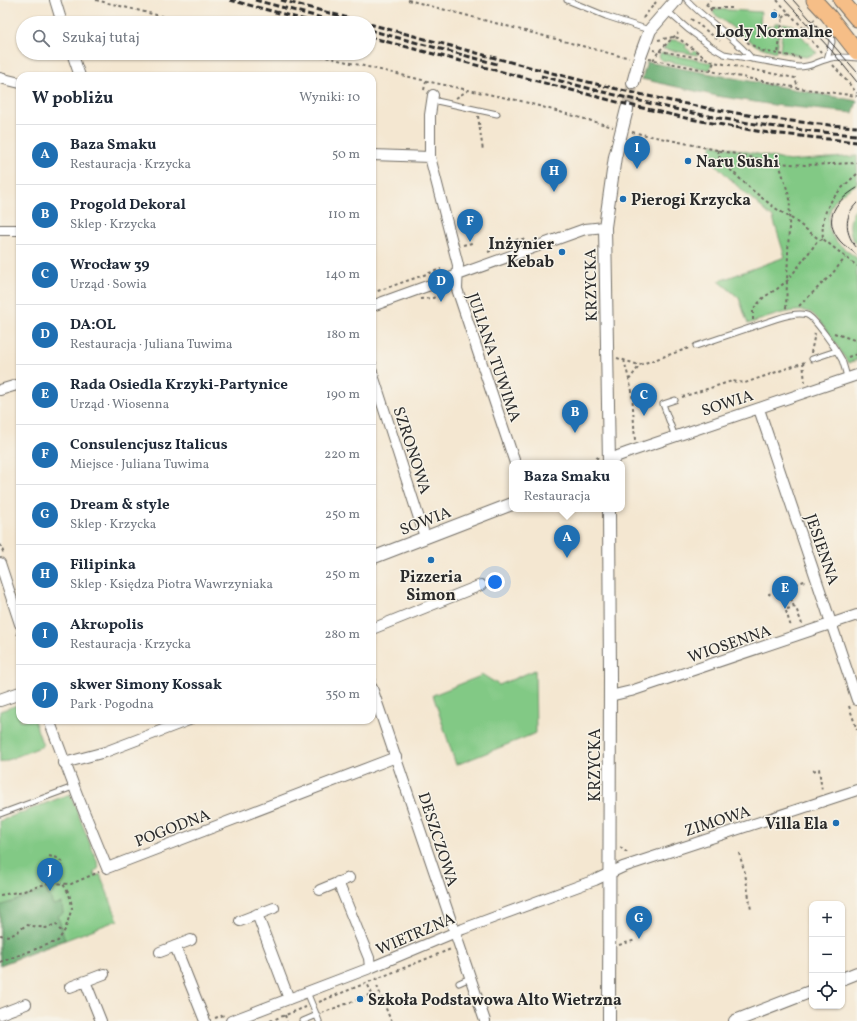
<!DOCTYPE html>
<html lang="pl">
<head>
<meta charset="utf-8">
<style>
  body { margin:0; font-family:Vollkorn,serif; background:#f6f6f7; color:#1f2937 }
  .controls { position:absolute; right:12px; bottom:12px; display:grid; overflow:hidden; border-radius:8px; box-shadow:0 1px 3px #0004 }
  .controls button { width:36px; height:36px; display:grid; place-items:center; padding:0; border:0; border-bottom:1px solid #e0e1e3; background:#fff; color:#1f2937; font:20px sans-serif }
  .you { position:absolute; left:495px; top:582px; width:14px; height:14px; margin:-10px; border:3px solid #fff; border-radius:50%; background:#1a73e8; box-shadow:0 0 0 6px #1a73e833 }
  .badge { display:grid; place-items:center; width:26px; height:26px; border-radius:50%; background:#1f6fb2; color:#fff; font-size:13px; font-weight:700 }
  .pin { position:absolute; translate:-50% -33px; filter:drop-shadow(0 1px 2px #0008) }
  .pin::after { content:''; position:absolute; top:21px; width:14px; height:12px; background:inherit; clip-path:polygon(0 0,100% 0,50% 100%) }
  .popup { position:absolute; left:509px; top:460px; width:116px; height:52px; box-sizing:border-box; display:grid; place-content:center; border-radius:8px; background:#fff; filter:drop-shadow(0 1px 3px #0005); font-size:13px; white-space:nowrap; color:#747a83 }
  .popup b { font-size:15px; color:#1f2937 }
  .popup::after { content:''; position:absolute; left:50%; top:100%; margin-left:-8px; border:8px solid transparent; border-top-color:#fff }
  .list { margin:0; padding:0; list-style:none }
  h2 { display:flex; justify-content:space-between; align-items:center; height:52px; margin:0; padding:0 16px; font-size:17px }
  h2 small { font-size:13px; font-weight:400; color:#747a83 }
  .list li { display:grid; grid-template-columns:26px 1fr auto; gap:12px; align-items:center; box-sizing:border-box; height:60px; padding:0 16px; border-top:1px solid #e0e1e3 }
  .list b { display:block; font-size:15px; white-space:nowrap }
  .list p { margin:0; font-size:13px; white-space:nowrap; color:#747a83 }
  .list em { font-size:13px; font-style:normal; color:#747a83 }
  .icon { flex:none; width:22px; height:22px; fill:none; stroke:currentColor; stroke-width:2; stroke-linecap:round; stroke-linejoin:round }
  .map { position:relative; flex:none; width:857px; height:1021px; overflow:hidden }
  .search { position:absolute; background:#fff; box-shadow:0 1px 3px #0004; left:16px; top:16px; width:360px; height:44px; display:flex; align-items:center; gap:10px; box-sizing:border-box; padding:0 14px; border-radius:22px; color:#747a83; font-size:15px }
  .panel { position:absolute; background:#fff; box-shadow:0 1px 3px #0004; left:16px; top:72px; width:360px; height:652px; border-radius:12px }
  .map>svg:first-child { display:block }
</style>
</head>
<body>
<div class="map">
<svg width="857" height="1021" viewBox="0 0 857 1021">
  <rect width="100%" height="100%" fill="#f7f3e8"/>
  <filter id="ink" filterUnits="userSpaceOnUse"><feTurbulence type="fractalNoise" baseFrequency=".025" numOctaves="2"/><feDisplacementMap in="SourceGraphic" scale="8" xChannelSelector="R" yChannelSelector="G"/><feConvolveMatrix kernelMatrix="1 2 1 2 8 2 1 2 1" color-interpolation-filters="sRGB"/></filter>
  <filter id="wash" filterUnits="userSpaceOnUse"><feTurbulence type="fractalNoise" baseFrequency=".012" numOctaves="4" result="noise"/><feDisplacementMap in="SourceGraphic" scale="16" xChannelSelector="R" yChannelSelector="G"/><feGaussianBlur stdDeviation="0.9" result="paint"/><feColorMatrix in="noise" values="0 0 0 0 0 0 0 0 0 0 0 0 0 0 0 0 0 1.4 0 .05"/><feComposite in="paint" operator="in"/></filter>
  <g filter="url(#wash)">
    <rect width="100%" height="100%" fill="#f4e7d1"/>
    <path fill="#82c985" stroke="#567a58" d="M714 9 761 12 760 26 774 27 775 23H780L776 52 757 46 713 13Z
      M783 23 792 25 817 53 806 57 780 51Z
      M671 40C678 40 682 41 687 45L685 47 692 53 694 51 698 53 697 55 663 49Z
      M663 53 712 63 710 70 661 60 659 56 660 54Z
      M712 144 789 161 857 156V184C851 188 844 192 839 196 835 200 831 207 830 212 823 236 841 246 857 258V360L848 363C841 352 819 315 809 312 792 307 764 319 748 324L739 298 719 281 785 257 773 218 734 183 709 158Z
      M857 207V245C847 233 848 218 857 207Z
      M535 670 536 733 456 765 433 695 483 675 499 685Z
      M20 704V720H34L43 746 0 763V711Z
      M70 794 99 866 98 869 94 872 95 876 100 874 118 920 0 965V821Z"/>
    <path fill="#69ad72" stroke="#4a6c4e" d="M647 62 857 101 853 113 774 105 717 96 642 79Z
      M47 889 53 905 62 903 63 913 58 916 65 940 0 965V906Z"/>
  </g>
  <g filter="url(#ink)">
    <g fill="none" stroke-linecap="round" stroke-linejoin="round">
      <path stroke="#ccc1b0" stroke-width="12" stroke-dasharray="12 6" stroke-linecap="butt" d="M627 109 633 83"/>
      <g stroke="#716d65" stroke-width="7">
        <path id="service" d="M567 0 606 16 649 30
          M687 0C707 22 734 36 752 59
          M667 11 689 30 712 47 724 54 798 67C813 67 815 62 828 59 837 56 848 57 857 58
          M827 59 832 42 830 25
          M432 100 497 114
          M696 346 776 319C785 316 798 312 807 315 815 318 837 351 842 360 844 366 846 372 847 378
          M812 359 836 351
          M675 437 663 404 675 400
          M0 814 73 787
          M459 983 470 978
          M307 992 319 1021
          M303 1021 317 1015"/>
      </g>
      <g stroke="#716d65" stroke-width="12">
        <path id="minor" d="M55 0 62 23
          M72 53 80 76
          M0 78 20 83
          M433 95 430 115V157L458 265 457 289 515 463
          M372 155 430 157
          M0 230H20
          M372 306 585 229 605 227
          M372 372 425 537
          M0 390 20 384
          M759 409 857 700
          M610 463 618 456 629 452 857 375
          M0 563 20 624
          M372 629 481 585
          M372 688 485 1021
          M610 696 631 691 857 615
          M49 720 78 797 107 868 396 757
          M64 763 105 752 189 720
          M338 882 369 958 370 968
          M320 890 349 878
          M257 914 289 999
          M240 921 274 908
          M175 946 205 1021
          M160 952 191 940
          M85 981 101 1021
          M70 987 104 974
          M0 1014 26 1004
          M231 1021 370 968 463 929 595 880 623 867 857 790"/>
      </g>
      <g stroke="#716d65" stroke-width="14">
        <path id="tertiary" d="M633 83 640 57 650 30 676 0
          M609 463 605 227 615 157 627 109
          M372 558 512 504
          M0 700 20 693
          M842 979 857 973
          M609 1021 610 678 609 509
          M735 1021 812 991"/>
      </g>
      <g stroke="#716d65" stroke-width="17">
        <path id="primary" d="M814 0 828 15 857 52
          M841 0 857 19"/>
      </g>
      <path stroke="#716d65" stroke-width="2" stroke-dasharray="3 3" stroke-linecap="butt" d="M96 0 189 23
        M408 0 620 56 629 57
        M777 0 804 29 805 33 821 52
        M706 5 710 8H733
        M706 5 710 0
        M710 8 712 12
        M776 10 783 18 782 23 778 54
        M643 18 656 2
        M783 18 789 13
        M691 19 720 41
        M804 29 815 19
        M658 40 673 37 678 38 707 59 714 62 795 78 798 88
        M747 42 762 51 802 58
        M653 50 706 59
        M309 53 435 83 521 101 613 127
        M649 59 798 88 857 96
        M653 60 659 51 678 33
        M833 65 857 93
        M710 71 714 62
        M424 90 426 81
        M456 98 467 91
        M478 116 483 151
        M632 132 778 163 805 165 857 163
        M718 150 720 160 752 190 775 208 794 220 820 240
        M779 163 790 199 786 309
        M857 174C835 194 820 207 823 239L857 266
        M463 245 472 243V241
        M488 252 519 239H527
        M372 293 441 269
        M420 299 433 298 446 291
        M799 306 832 274 845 258
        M753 320V309L764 297 777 289 788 280 817 242 820 240 823 239
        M834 333 857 341
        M372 350 376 364
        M811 353 815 333
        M848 357 857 354
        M617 358 639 365 689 348
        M624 360 632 391 635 441
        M803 362 805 383
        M629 380 640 365
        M682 397 732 381 745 383 805 362
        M592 463 598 457
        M0 544 4 554
        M787 587 794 607
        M770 595 769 594 807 580
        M787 609 794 607 796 608 802 624
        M786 611 791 627
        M17 632 20 643
        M372 673 375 680
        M849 706 857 730
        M813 771 819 769 822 791
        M620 847 629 854
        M739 853 745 873 751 910
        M49 856 58 858 62 862 57 883
        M0 895 24 891 48 883 71 884 99 872
        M0 935C12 938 17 932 26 925L46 928 56 924 60 930H65
        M619 945 636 940
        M0 962 58 941 65 930 72 908 71 901 69 894 63 884
        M377 986 391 1021
        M319 1002 451 949
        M322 1013 372 994 367 983
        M285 1015 287 1021
        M215 1018 224 1015
        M270 1021 306 1007"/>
      <use href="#service" stroke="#fff" stroke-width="5"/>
      <use href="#minor" stroke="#fff" stroke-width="10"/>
      <use href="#tertiary" stroke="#fff" stroke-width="12"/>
      <use href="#primary" stroke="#f6be87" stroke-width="15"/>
      <path stroke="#2b2b2b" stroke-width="1" d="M785 0 831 50 857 82
        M793 0 857 72
        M857 188C837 200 821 218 840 241 844 246 852 250 857 255
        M857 203C843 216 845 235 857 248"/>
      <path stroke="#2b2b2b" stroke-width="3" stroke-dasharray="6 3" stroke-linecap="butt" d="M230 0 317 23
        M255 0 341 23
        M281 0 367 23
        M369 24C529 66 691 117 857 127
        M369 30 497 64
        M369 37 621 103 690 119 762 132 857 142
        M541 76C595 90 649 104 703 115 754 125 805 131 857 135"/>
    </g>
  </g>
  <g fill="#1f6fb2" stroke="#f7f3e8" stroke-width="1.5">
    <circle cx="774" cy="15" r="4"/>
    <circle cx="688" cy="161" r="4"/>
    <circle cx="623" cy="199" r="4"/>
    <circle cx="562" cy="252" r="4"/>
    <circle cx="431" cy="560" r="4"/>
    <circle cx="836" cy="823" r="4"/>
    <circle cx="360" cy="999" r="4"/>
  </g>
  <g text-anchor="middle" stroke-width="3" stroke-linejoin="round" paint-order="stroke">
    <g font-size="16" font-weight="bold" fill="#2b2b2b" stroke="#f7f3e8" text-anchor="start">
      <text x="774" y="37" text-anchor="middle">Lody Normalne</text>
      <text x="696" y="167">Naru Sushi</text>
      <text x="631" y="205">Pierogi Krzycka</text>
      <text x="554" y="249" text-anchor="end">Inżynier<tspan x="554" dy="18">Kebab</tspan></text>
      <text x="431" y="582" text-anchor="middle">Pizzeria<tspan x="431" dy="18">Simon</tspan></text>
      <text x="828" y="829" text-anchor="end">Villa Ela</text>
      <text x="368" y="1005">Szkoła Podstawowa Alto Wietrzna</text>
    </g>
    <g font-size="16" fill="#2b2b2b" stroke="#f7f3e8">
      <text transform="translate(590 285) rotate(-91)" y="6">KRZYCKA</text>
      <text transform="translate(495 357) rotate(71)" y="6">JULIANA TUWIMA</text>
      <text transform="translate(727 402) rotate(-18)" y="6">SOWIA</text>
      <text transform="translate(413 450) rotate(72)" y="6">SZRONOWA</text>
      <text transform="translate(425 520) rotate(-21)" y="6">SOWIA</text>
      <text transform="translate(823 549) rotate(71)" y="6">JESIENNA</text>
      <text transform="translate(729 643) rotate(-19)" y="6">WIOSENNA</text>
      <text transform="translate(594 765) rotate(-90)" y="6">KRZYCKA</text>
      <text transform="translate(717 820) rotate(-18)" y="6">ZIMOWA</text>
      <text transform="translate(172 827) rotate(-21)" y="6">POGODNA</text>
      <text transform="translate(439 839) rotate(72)" y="6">DESZCZOWA</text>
      <text transform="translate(415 933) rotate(-23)" y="6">WIETRZNA</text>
    </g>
  </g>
</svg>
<div class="controls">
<button>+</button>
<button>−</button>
<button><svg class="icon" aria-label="locate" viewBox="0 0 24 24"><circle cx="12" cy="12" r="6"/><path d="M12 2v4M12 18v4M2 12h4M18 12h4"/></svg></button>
</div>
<div class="you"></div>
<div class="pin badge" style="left:567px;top:558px">A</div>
<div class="popup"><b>Baza Smaku</b>Restauracja</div>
<div class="pin badge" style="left:575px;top:433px">B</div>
<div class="pin badge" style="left:644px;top:416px">C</div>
<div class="pin badge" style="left:441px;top:302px">D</div>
<div class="pin badge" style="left:785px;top:609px">E</div>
<div class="pin badge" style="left:470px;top:242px">F</div>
<div class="pin badge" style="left:639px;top:939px">G</div>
<div class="pin badge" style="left:554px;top:192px">H</div>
<div class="pin badge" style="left:637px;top:169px">I</div>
<div class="pin badge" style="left:50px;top:891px">J</div>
<div class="search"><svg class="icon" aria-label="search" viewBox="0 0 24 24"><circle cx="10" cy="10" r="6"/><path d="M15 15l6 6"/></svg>Szukaj tutaj</div>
<section class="panel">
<h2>W pobliżu<small>Wyniki: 10</small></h2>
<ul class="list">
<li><span class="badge">A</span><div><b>Baza Smaku</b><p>Restauracja · Krzycka</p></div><em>50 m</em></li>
<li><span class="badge">B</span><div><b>Progold Dekoral</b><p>Sklep · Krzycka</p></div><em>110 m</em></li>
<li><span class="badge">C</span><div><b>Wrocław 39</b><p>Urząd · Sowia</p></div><em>140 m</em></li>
<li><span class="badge">D</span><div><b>DA:OL</b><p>Restauracja · Juliana Tuwima</p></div><em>180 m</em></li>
<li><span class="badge">E</span><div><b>Rada Osiedla Krzyki-Partynice</b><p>Urząd · Wiosenna</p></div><em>190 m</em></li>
<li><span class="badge">F</span><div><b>Consulencjusz Italicus</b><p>Miejsce · Juliana Tuwima</p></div><em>220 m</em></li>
<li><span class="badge">G</span><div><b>Dream &amp; style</b><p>Sklep · Krzycka</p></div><em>250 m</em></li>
<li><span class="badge">H</span><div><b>Filipinka</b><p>Sklep · Księdza Piotra Wawrzyniaka</p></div><em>250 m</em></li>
<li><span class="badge">I</span><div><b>Akrωpolis</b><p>Restauracja · Krzycka</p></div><em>280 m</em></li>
<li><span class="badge">J</span><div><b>skwer Simony Kossak</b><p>Park · Pogodna</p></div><em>350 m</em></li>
</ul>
</section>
</div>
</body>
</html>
